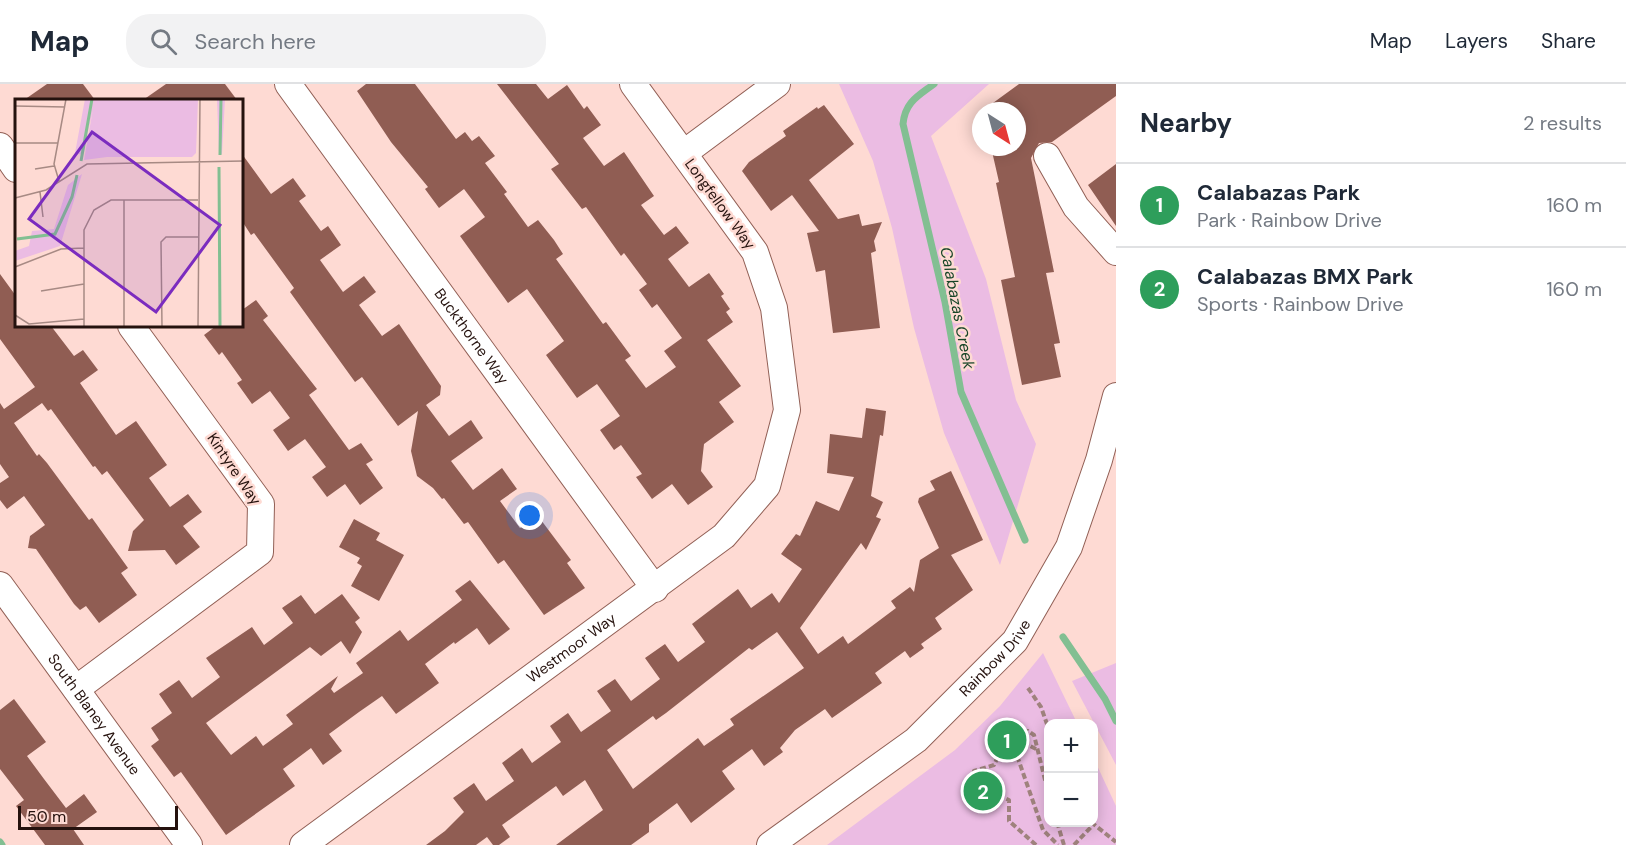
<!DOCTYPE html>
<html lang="en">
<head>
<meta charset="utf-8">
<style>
  body { margin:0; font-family:"DM Sans",sans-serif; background:#f2f2f3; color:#1f2937 }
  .controls { position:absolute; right:18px; bottom:18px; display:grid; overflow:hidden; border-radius:12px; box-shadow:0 3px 15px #0003 }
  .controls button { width:54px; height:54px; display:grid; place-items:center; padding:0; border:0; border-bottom:2px solid #e0e1e3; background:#fff; color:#1f2937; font:30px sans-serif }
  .compass { position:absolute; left:972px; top:18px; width:54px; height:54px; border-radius:50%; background:#fff; box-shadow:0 3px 15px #0003; rotate:144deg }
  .scale { position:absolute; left:18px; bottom:15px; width:160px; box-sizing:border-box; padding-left:6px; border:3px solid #25120e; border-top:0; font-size:16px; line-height:21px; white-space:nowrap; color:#25120e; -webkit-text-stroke:4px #fedad3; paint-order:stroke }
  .you { position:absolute; left:530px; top:432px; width:21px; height:21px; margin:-15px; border:4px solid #fff; border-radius:50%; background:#1a73e8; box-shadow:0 0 0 9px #1a73e833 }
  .badge { display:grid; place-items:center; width:39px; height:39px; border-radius:50%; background:#1c6673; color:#fff; font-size:20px; font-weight:700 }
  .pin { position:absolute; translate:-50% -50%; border:3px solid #fff; box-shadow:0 2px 6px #0006 }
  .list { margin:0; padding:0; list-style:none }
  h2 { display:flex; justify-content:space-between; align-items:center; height:78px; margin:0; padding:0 24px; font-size:26px }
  h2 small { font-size:20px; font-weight:400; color:#747a83 }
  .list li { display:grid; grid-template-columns:39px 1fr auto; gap:18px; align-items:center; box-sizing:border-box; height:84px; padding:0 24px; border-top:2px solid #e0e1e3 }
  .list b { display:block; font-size:22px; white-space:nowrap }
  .list p { margin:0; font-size:20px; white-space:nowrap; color:#747a83 }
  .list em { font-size:20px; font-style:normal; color:#747a83 }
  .icon { flex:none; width:33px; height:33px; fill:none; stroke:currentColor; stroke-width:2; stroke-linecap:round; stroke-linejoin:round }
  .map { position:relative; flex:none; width:1116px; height:761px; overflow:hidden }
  header { display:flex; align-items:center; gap:36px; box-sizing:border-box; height:84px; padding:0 30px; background:#fff; border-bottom:2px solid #e0e1e3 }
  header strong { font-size:28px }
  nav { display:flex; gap:33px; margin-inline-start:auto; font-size:21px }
  .search { width:420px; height:54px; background:#f2f2f3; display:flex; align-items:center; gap:15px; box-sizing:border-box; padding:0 21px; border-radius:24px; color:#747a83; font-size:22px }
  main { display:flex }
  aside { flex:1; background:#fff }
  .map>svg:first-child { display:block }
</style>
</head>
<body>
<header>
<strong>Map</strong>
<div class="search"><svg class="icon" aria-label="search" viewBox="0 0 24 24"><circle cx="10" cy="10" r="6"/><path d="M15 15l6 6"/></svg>Search here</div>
<nav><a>Map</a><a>Layers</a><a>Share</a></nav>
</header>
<main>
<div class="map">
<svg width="1116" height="761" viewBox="0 0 1116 761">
  <rect width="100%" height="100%" fill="#fedad3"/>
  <path fill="#ebbce3" d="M839 0H989L931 52 986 195 1016 316 1036 360 1000 481 944 349 914 244 892 144 873 77Z
    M1043 569 1077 639 1048 640V738H1094V675L1116 722V761H827L955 666 1000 622Z
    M1116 579V681L1072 597Z"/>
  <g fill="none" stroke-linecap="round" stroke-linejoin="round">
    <path stroke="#82bf92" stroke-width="7" d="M934 0C918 12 905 18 903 40L945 218 961 308 1025 456
      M1063 553 1105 615 1116 637
      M0 758 2 761"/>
  </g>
  <path fill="#905d53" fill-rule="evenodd" d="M47 0H83L95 16H24Z
    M166 0H225L237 16H143Z
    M366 0H415L456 55 465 48 472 57 479 52 495 72 485 79 507 108 504 110 528 143 538 136 554 156 563 170 556 175 603 240 606 238 631 272 625 276 646 304 676 283 664 267 682 254 657 220 652 224 639 206 647 200 624 169 621 172 586 123 582 125 551 85 559 80 497 0H536L548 15 567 1 584 25 587 22 601 41 583 54 604 82 624 68 654 112 641 121 664 151 676 142 689 159 668 175 689 203 709 189 724 210 721 212 730 225 726 228 733 238 707 256 741 302 719 318 734 338 704 360 701 387 713 403 688 421 672 400 652 415 636 393 642 390 621 361 614 366 600 346 620 332 597 300 577 314 546 271 564 257 527 205 508 219 460 152 485 133 464 105 439 124 425 105 428 103 391 58 357 7Z
    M1019 0H1116V12L1052 58 1039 59 1031 74 1054 188 1046 189 1060 259 1054 260 1061 293 1022 301 1001 196 1015 193 996 99 999 98 991 63H1017V27H982Z
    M824 21 854 60 809 96 838 135 859 130 862 142 882 138 874 157 876 167 871 169 880 244 833 249 825 186 816 188 807 149 819 147 792 111 771 127 742 87 749 78 786 52 783 47 817 23 818 25Z
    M242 70 271 110 293 94 306 112 299 117 321 147 328 142 341 161 320 176 343 208 364 192 376 208 359 221 382 252 399 240 441 302 440 311 426 321 449 352 471 336 483 354 451 377 473 406 502 384 517 405 500 417 520 444 538 432 571 476 567 479 585 504 544 531 504 476 498 480 468 438 464 440 444 414 442 415 433 404 417 392 411 367 418 327 398 342 362 293 355 298 290 208 294 204 254 149 251 151 242 137Z
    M1116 80V142L1088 101Z
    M0 190 16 212V242H51L74 272 83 266 98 286 80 299 116 351 136 337 167 381 149 394 170 423 188 410 202 428 183 442 200 463 176 481 165 466 128 467 133 447 144 436 107 387 102 391 95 382 93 383 51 325 48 327 42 319 14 339 37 372 39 370 47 379 89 436 92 434 128 484 121 489 137 511 99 539 86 522 80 526 74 520 36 465 28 464 30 452 45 441 24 412 7 425 0 416V399L9 393 0 380V319L4 325 35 303 0 255Z
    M256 216 268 232 263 236 317 305 309 311 349 366 361 359 373 376 366 380 383 404 360 421 345 400 327 413 312 393 326 383 305 355 288 367 273 346 290 334 270 307 252 320 237 299 242 296 222 268 219 271 204 251 216 242H242V226Z
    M866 324 886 327 883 352 880 351 871 412 883 418 876 433 881 435 866 466 861 459 800 544 818 570 843 552 848 560 896 524 891 517 910 503 914 508 920 476 939 464 918 418 919 414 935 406 930 397 951 387 983 456 951 471 973 506 935 534 942 545 921 560 924 564 910 574 905 567 875 589 882 599 832 634 825 625 795 646 780 664 783 668 764 682 752 665 722 687 735 705 691 739 677 719 649 740V748L631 761H556L603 726 585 696 563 712 556 702 502 741 510 753 499 761H493L487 753 476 761H426L445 747 464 728 453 714 474 699 486 717 514 697 502 679 522 664 532 679 561 658 550 642 568 629 581 648 611 627 597 607 615 595 631 617 660 595 645 574 665 560 678 578 705 558 692 540 738 505 751 524 772 509 779 519 802 485 781 470 796 450 800 452 816 417 839 427 854 393 827 389 830 350 862 354ZM777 548 804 584 730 635 734 641 704 662 698 654 633 705 607 666 653 632 656 636 666 629 749 564 752 566Z
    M354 435 380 449 376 456 404 471 379 517 351 502 362 482 357 479 360 474 339 463Z
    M470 496 510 545 489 561 477 544 455 560 454 558 425 580 439 599 396 630 382 612 359 628 329 650 342 667 323 681 311 664 283 685 295 702 226 751 181 688 174 693 151 662 159 656 151 644 172 629 159 610 179 596 192 614 220 593 206 574 252 543 264 561 293 539 282 524 301 511 315 530 342 510 360 534 355 538 362 548 350 570 341 557 321 572 310 563 206 639 231 671 256 652 263 662 293 640 286 631 338 592 331 605 334 609 363 589 356 579 400 546 408 557 462 516 455 507Z
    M14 615 46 658 27 672 44 695 66 724 84 710 97 728 73 745 84 761H45L16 722 24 716 0 685V626Z"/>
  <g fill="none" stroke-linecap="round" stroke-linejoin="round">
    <g stroke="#915f55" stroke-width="28">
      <g id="minor">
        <path id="s1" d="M288 0 655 505"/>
        <path d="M0 62 16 85"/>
        <path d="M684 69 777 0"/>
        <path d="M1047 72 1076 123 1116 168"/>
        <path id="s2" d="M0 501 189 761"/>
        <path d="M76 605 260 468 261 420 131 242"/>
        <path id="s3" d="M303 761 724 452 767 402 787 326 774 224 755 168 633 0"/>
        <path id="s4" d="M770 761 916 656 1015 557 1069 463 1099 376 1116 312"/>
      </g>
    </g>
    <path stroke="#9f827d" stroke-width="4" stroke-dasharray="6 3" stroke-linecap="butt" d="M1028 604 1041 623 1048 643
      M1036 665 1020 657 1014 663 1043 746 1058 761
      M1057 738 1064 761
      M1091 738 1116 758
      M1036 761 1009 737V716L972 700 974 687 994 681 1009 649 1028 647 1034 651 1048 708
      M1074 761 1093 741"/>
    <use href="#minor" stroke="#fff" stroke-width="26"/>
  </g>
  <g text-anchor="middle" stroke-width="5" stroke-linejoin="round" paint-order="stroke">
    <g font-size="15" fill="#25120e" stroke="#fedad3">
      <text transform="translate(720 120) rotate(54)" y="5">Longfellow Way</text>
      <text dy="5" stroke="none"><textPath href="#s1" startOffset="312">Buckthorne Way</textPath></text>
      <text transform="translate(234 385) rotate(56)" y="5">Kintyre Way</text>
      <text dy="5" stroke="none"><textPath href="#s3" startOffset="333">Westmoor Way</textPath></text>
      <text dy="5" stroke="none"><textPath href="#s4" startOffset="294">Rainbow Drive</textPath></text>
      <text dy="5" stroke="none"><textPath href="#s2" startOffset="160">South Blaney Avenue</textPath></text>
    </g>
    <g font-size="16" font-style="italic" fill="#174527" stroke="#fedad3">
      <text transform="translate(958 224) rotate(79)" y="6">Calabazas Creek</text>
    </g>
  </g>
  <g transform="translate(15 15)">
    <rect width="228" height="228" fill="#fedad3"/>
    <path d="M70 0H183L181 54 177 58H92L69 61 78 10 68 56 60 54ZM202 0H210L207 55H204ZM67 75 45 147 0 162V152L14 147 17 132 39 130 53 86Z" fill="#ebbce3"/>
    <path fill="none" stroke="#82bf92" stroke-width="3" d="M205 56 206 0M66 62 77 0M204 68 205 228M2 140 40 135 57 98 62 76"/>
    <path fill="none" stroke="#a78a84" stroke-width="1.5" d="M0 7 50 8M0 44H43M20 70 39 67M44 82 39 65 51 0M25 93 28 118M0 99 31 91 72 65 228 62M109 101V228M0 168 46 150 69 149M26 192 69 185M0 216 14 225 69 220M69 228V131L79 111 96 101H183M147 228 146 143 151 138H183M183 228 185 0"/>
    <path fill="#7b2cbf" fill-opacity="0.15" stroke="#7b2cbf" stroke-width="3" d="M77 33 205 126 141 213 14 120Z"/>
    <rect width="228" height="228" fill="none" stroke="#25120e" stroke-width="3"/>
  </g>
</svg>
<div class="controls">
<button>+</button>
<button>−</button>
</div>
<svg class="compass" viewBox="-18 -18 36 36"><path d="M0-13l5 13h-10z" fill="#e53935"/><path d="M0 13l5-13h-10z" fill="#747a83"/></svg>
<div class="scale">50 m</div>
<div class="you"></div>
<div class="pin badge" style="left:1007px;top:656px;background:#2e9e5b">1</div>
<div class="pin badge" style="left:983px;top:707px;background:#2e9e5b">2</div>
</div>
<aside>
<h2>Nearby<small>2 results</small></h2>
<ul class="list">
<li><span class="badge" style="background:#2e9e5b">1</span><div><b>Calabazas Park</b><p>Park · Rainbow Drive</p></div><em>160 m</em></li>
<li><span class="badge" style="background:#2e9e5b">2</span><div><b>Calabazas BMX Park</b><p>Sports · Rainbow Drive</p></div><em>160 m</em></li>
</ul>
</aside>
</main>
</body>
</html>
